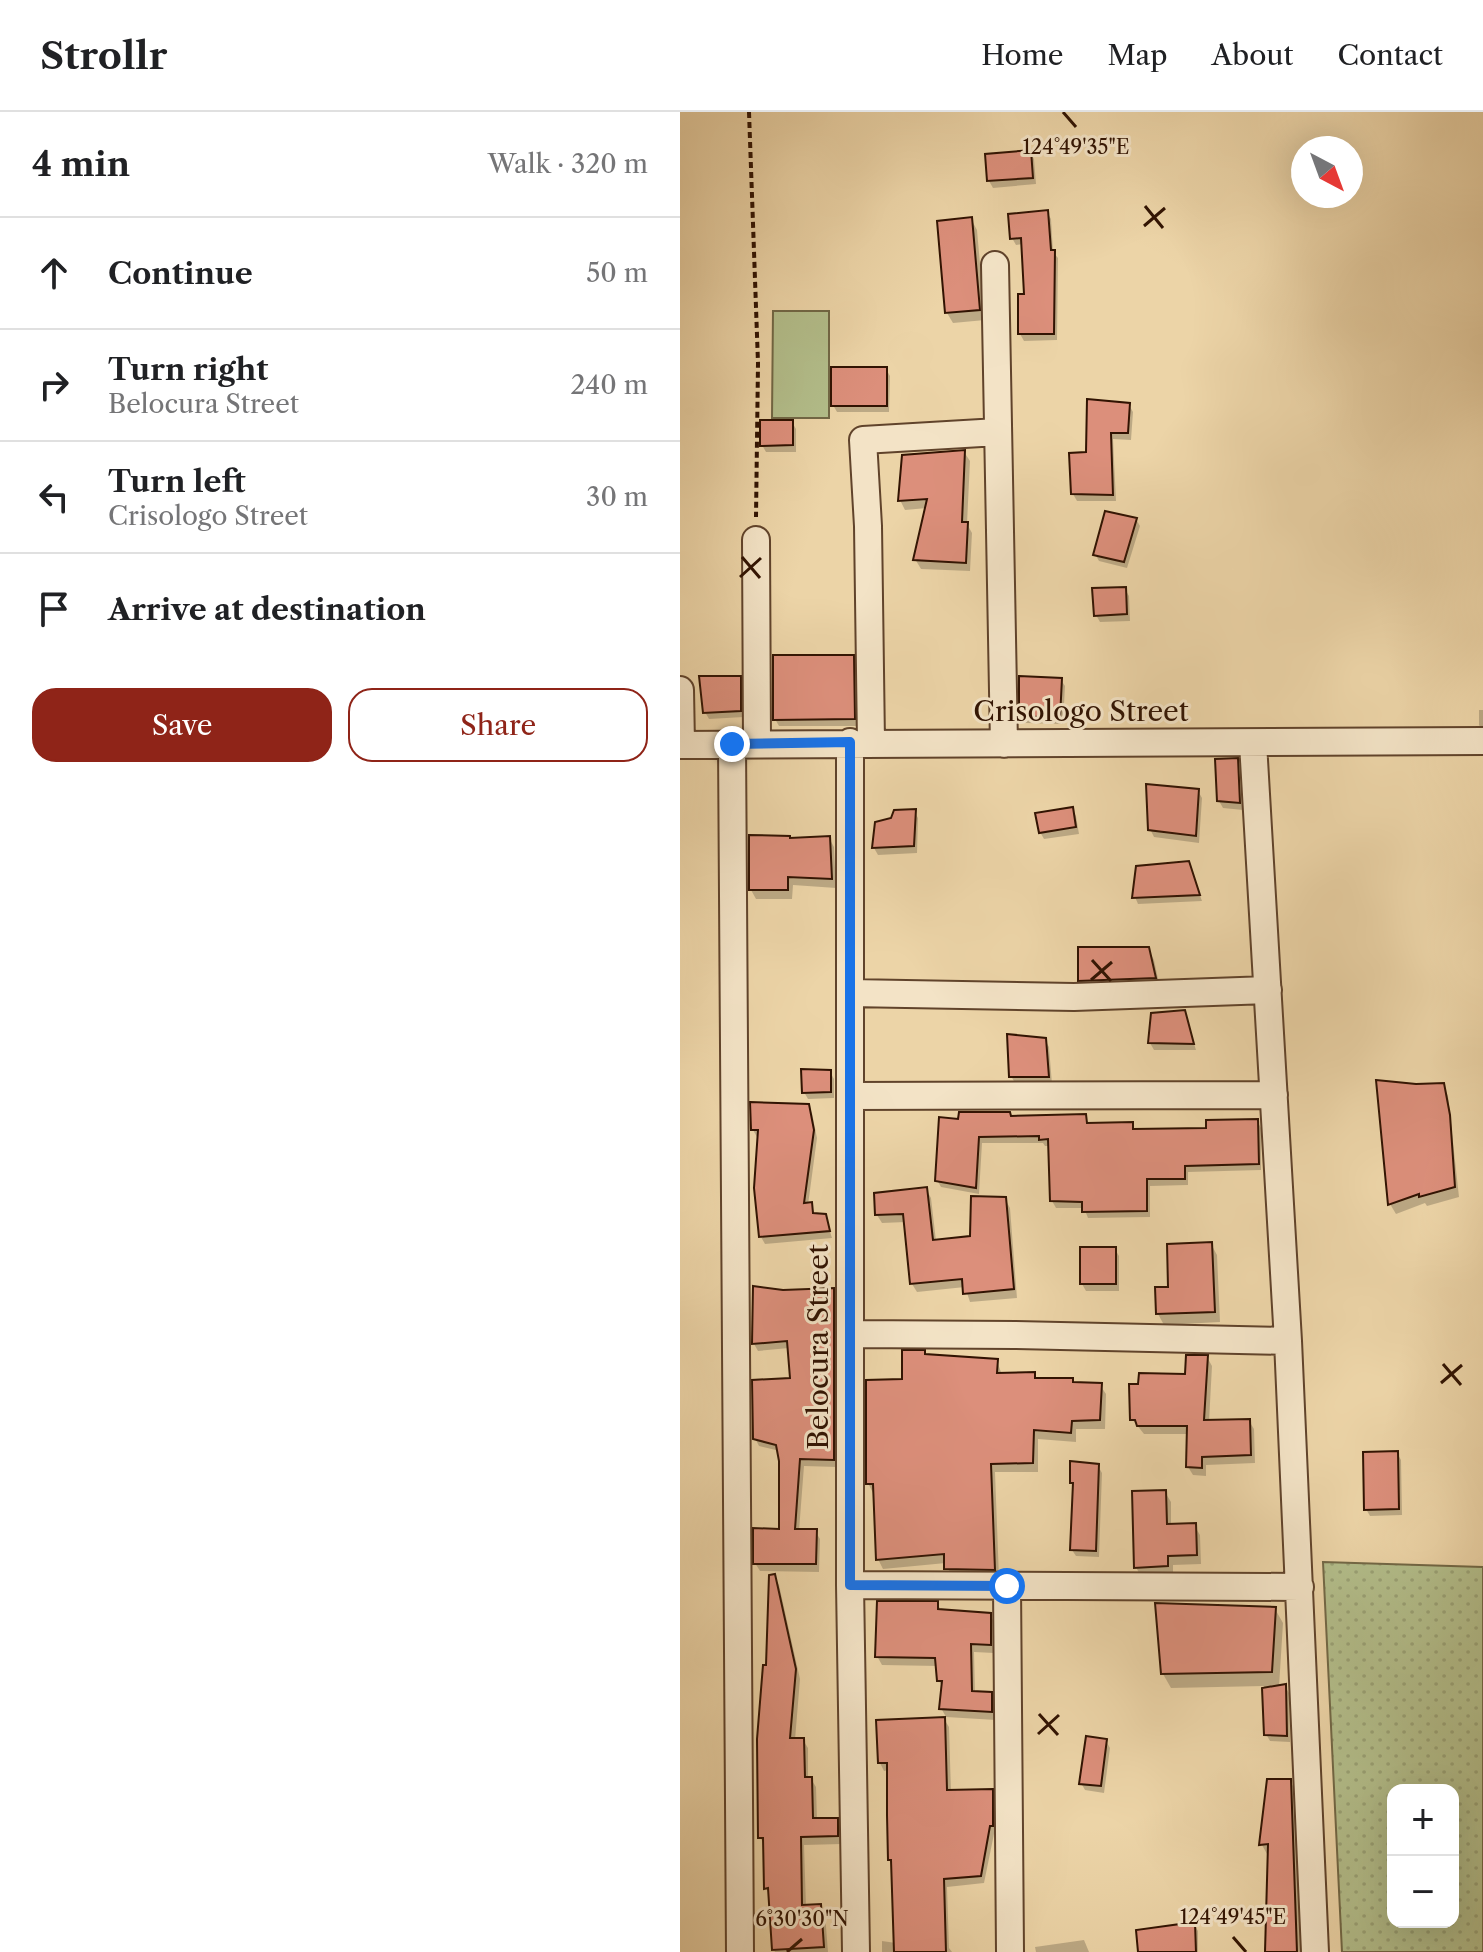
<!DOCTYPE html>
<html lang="en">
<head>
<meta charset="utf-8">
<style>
  body { margin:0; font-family:"Libre Caslon Text",serif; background:#f6f6f6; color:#202124 }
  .controls { position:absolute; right:24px; bottom:24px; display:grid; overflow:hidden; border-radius:16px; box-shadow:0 8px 32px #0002 }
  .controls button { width:72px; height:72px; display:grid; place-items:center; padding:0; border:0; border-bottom:2px solid #e0e0e0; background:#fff; color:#202124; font:40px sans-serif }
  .compass { position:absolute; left:611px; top:24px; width:72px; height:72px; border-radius:50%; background:#fff; box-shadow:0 8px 32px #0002; rotate:139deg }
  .stop { position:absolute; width:24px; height:24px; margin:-18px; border:6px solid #1a73e8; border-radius:50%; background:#fff }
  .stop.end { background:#1a73e8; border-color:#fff; box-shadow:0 2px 8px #0008 }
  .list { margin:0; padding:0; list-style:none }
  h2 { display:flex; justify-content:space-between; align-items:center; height:104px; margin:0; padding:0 32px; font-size:34px }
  h2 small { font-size:26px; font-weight:400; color:#757577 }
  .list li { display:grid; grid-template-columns:52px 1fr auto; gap:24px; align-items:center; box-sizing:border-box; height:112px; padding:0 32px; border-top:2px solid #e0e0e0 }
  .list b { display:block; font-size:30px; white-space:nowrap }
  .list p { margin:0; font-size:26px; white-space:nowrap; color:#757577 }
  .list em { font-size:26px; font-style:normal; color:#757577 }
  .actions { display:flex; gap:16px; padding:24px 32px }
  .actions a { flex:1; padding:18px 0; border:2px solid #8f2418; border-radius:24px; text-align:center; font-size:28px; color:#8f2418 }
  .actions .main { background:#8f2418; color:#fff }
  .icon { flex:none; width:44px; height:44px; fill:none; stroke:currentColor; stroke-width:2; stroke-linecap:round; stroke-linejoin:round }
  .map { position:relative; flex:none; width:803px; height:1840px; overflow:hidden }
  header { display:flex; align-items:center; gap:48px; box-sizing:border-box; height:112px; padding:0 40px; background:#fff; border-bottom:2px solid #e0e0e0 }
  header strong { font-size:38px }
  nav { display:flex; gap:44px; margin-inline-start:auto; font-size:28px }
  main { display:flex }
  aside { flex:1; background:#fff }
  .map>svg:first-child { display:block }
</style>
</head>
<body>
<header>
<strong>Strollr</strong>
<nav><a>Home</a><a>Map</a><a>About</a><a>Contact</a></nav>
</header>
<main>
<aside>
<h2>4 min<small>Walk · 320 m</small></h2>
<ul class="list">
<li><svg class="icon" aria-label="ahead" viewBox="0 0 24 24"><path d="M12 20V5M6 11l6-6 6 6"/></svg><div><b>Continue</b></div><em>50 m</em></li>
<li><svg class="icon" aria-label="right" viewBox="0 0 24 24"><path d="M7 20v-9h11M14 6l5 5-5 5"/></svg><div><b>Turn right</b><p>Belocura Street</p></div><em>240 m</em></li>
<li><svg class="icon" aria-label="left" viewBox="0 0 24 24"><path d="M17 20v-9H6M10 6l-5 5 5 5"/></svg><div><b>Turn left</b><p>Crisologo Street</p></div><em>30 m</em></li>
<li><svg class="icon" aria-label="arrive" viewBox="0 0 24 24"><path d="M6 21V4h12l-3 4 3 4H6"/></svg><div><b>Arrive at destination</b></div></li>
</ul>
<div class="actions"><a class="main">Save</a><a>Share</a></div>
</aside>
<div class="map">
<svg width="803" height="1840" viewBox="0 0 803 1840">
  <defs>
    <pattern id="grass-dots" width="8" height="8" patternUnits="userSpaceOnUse" patternTransform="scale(2)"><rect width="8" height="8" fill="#b3be8b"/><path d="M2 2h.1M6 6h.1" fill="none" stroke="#9aa276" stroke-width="1.8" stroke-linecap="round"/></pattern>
  </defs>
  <rect width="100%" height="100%" fill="#ecd4a7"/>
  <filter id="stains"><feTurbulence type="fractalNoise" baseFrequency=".0025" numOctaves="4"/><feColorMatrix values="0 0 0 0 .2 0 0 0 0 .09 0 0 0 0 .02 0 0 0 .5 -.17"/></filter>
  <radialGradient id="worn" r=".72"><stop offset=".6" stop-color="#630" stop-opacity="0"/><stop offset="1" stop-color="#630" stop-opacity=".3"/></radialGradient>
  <path fill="url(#grass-dots)" stroke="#726846" stroke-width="2" fill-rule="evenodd" d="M643 1450 803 1455V1840H662ZM713 1678H773V1810H713Z"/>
  <path fill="#b3be8b" stroke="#726846" stroke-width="2" d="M93 199H149V306H92Z"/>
  <path fill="#0003" d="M350 40 354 47 356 72 313 76 309 69Z
    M367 100 371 107 373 140 378 146 377 228 344 229 340 222 346 184 343 132 336 133 332 126Z
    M291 107 297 118 305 208 273 211 267 201Z
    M206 257 210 264 209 300H157L153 293Z
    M449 293 453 300 451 328 433 327 436 389H397L393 382 407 342Z
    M112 310 116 317V340H86L82 333Z
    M284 340 290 349 287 412 292 421 290 459 241 457 235 447 247 396 225 398 220 388Z
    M456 407 460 414 447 456 419 449 415 442Z
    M445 477 449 484 450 509 420 510 416 503Z
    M173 545 177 552V614H99L95 607Z
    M60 566 64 573V605L29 607 25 600Z
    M381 568 385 574 383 612 346 611 341 604Z
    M799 598H803V620L799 613Z
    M557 648 561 655 563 698 543 696 539 689Z
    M518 679 522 686 519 731 474 725 470 717Z
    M392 697 396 704 399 722 364 727 360 720Z
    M234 699 238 706 237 741 198 743 194 736 196 711Z
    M149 726 154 735 156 776 113 773 112 787H76L71 778 110 728Z
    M508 751 522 789 458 792 455 785Z
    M468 837 474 848 480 876 406 879 400 868Z
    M504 900 516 938H474L470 931Z
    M365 928 369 935 372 972 335 971 331 964Z
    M150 960 154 967V986L128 987 124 980Z
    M763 973 768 984 779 1085 747 1094 745 1091 716 1102 710 1092Z
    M128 994 132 1001 137 1026 128 1093 131 1092 135 1103 145 1104 152 1126 85 1132 81 1125 80 1025H77L73 1018Z
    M405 1004 409 1013 451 1012 456 1019 528 1018 577 1009 581 1016V1058L508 1060V1073L470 1074V1105L408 1106 404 1096H376L372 1089 371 1034H365L363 1031H302L299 1082 261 1075 257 1068 261 1007Z
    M246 1077 251 1086 256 1129 292 1126 325 1087 330 1096 337 1186 290 1190 285 1175 237 1180 232 1172 226 1110 202 1111 197 1103Z
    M531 1132 537 1143 540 1210 484 1213 478 1202Z
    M435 1137 439 1144V1179H406L402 1172Z
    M153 1178 157 1185V1355L124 1354 119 1419H135L140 1427 139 1460 80 1459 75 1451 101 1419 100 1339 79 1334 75 1326 112 1268 109 1236 78 1239 74 1232 103 1180Z
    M244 1240 247 1245 317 1249 322 1263 354 1262 357 1268 420 1273 426 1282 425 1317H396V1330L358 1327V1360H315L319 1466H272L266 1451 203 1457 198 1447 193 1381 188 1371 224 1269Z
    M527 1245 532 1254 529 1310 569 1309 574 1317 575 1351 526 1353V1364L513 1363 508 1355 509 1322H464L452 1307Z
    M717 1341 721 1348 722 1403 690 1404 686 1397Z
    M418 1354 422 1361 419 1445 396 1444 392 1438 394 1375 392 1370Z
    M485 1380 491 1390V1414L514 1413 520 1423 521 1452 493 1453V1464L461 1465 456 1455Z
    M94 1465 99 1473 120 1567 115 1628H123L128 1636V1667H131L136 1675 137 1708H157L161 1716 162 1732 124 1733 126 1795 140 1794 145 1802 148 1840H95L94 1838 90 1783 86 1776 85 1734 80 1725Z
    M257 1491 262 1500 310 1503 315 1511 314 1541 294 1540 295 1581 311 1582 316 1590V1608L266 1605 261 1596 263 1576 259 1569 258 1554 202 1553 197 1544Z
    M595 1497 603 1511 599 1575 605 1574 609 1581 610 1630 590 1629 586 1622 584 1574 491 1576 483 1562Z
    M264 1607 269 1615 271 1680 312 1679 316 1686V1722H314L304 1771 267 1775 269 1836 272 1840H202V1829L216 1831 213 1752 210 1747 209 1658 204 1659 200 1651Z
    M426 1629 430 1636 424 1681 405 1678 401 1671Z
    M588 1669H610L616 1679 622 1840H587L590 1742H587L582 1733Z
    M514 1812 518 1819V1840H460Z
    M404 1828 409 1840H356L355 1835Z"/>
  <path fill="#dc8f7b" stroke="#311302" stroke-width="2" d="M351 38 353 66 307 69 305 42Z
    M368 98 371 138H375L374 222H338V182H344L341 126 330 127 328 102Z
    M292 105 300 198 265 201 257 109Z
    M151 255H207V294H151Z
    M407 287 450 291 448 321H431L433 383 391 382 389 341 406 340Z
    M80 308H113V333L80 334Z
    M285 338 282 410H288L286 451 233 448 247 387 218 389 222 343Z
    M425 399 457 406 444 450 413 443Z
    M446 475 447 502 414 504 412 476Z
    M93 543H174L175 607 93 608Z
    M19 564H61V599L23 601Z
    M339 564 382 566 380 606 339 604Z
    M558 646 560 691 537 689 535 647Z
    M466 672 519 677 516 724 468 718Z
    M393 695 396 715 359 721 355 701Z
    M236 697 234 734 192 736 195 710 211 706 214 698Z
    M69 723 110 724V726L150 724 152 767 108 765V778H69Z
    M509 749 520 783 452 786 456 754Z
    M398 835H469L476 866 398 869Z
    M505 898 514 932 468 931 471 901Z
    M327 922 366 926 369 965H329Z
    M121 957 151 958V980L122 981Z
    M696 968 736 972 764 971 770 1003 775 1075 739 1085V1082L708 1093Z
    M70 990 129 992 134 1018 124 1091 132 1090 133 1101 146 1102 150 1119 79 1125 74 1076 78 1018H71Z
    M279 1000H330L331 1004 406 1002 407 1011 453 1010V1017L526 1016V1008L578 1007 579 1052 505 1054V1067H467V1099L402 1100V1090L370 1089 368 1027 359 1028V1024L299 1025 296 1076 255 1069 259 1005 278 1007Z
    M247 1075 253 1128 290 1124 291 1084 326 1085 334 1177 283 1182 282 1167 230 1172 223 1102 195 1103 194 1081Z
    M532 1130 535 1200 476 1202 475 1175H488L487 1132Z
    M400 1135H436V1172H400Z
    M73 1174 103 1178 154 1176V1348L120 1347 115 1417H137L136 1452H73V1416L99 1417V1349L96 1333 73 1327 72 1268 110 1266 107 1229 72 1232Z
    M222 1238H245V1242L318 1247 317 1261 355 1260V1266H393V1270L422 1271 420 1308 392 1309 391 1321 354 1318 353 1351 311 1352 315 1458 264 1457V1442L196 1448 193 1372H186V1268L222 1267Z
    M506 1243H528L524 1308 570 1307 571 1343 522 1345V1356L506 1355 507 1314H457L455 1308H450L449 1272H458L459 1261 505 1262Z
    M718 1339 719 1397 684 1398 683 1340Z
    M390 1349 419 1352 416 1439 390 1438 393 1371H390Z
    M486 1378 487 1412 516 1411 517 1443 488 1444V1454L454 1456 452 1379Z
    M95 1462 116 1557 110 1626H124L125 1665H132L133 1706H158V1724L121 1725 122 1793 141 1792 144 1835 92 1838 88 1776 84 1777 83 1726H78L77 1627 83 1553H86L89 1463Z
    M197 1489H258V1497L311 1501V1533L291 1532 292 1579 312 1580V1600L259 1597 262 1569H257L255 1546 195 1545Z
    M475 1491 596 1495 592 1560 481 1562Z
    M606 1572 607 1624 584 1623 582 1576Z
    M265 1605 267 1678 313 1677V1714H310L301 1764 264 1767 266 1840H214L211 1748H208L207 1703V1651H198L196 1608Z
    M406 1624 427 1627 421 1674 399 1672Z
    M587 1667H611L617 1840H585L588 1732 579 1733Z
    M515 1810 516 1840H458L456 1818Z"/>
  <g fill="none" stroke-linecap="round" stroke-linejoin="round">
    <g stroke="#60432b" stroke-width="30">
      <path id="minor" d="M315 153 324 632
        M76 428 77 632
        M0 578 1 633
        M170 630V1473L176 1840
        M191 631 188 414 183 328 318 320
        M573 631 608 1229 635 1840
        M52 632 60 1840
        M0 633 803 629
        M170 881 394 885 588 878
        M170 984 594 983
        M170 1222 336 1223 608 1229
        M170 1473 620 1475
        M327 1474 330 1840"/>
    </g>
    <path stroke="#311302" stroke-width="4" stroke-dasharray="6 4" stroke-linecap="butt" d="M69 0 78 251 76 405"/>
    <use href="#minor" stroke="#f3e3c6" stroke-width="26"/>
  </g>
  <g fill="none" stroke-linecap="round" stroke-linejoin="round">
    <path stroke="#1a73e8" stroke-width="10" d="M52 632 170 630V1473L327 1474"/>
  </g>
  <path fill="none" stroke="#311302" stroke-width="3" d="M383 0 396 15M465 94 483 116M464 114 485 96M62 445 80 466M60 465 81 446M412 848 431 869M411 868 432 850M763 1252 781 1273M761 1271 782 1253M359 1602 378 1623M358 1622 379 1603M553 1825 566 1840M107 1840 122 1827"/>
  <g text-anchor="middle" stroke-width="6" stroke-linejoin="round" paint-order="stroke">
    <g font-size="28" fill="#311302" stroke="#f3e3c6">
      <text x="401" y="609">Crisologo Street</text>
      <text transform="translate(138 1235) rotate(-90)" y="10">Belocura Street</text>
    </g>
  </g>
  <g font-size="20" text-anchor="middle" fill="#311302" stroke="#f3e3c6" stroke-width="6" stroke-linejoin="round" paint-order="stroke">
    <text x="396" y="42">124°49'35"E</text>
    <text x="553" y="1812">124°49'45"E</text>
    <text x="122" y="1814">6°30'30"N</text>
  </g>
  <rect width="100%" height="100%" filter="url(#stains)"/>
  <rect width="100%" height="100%" fill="url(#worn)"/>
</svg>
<div class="controls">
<button>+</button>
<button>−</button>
</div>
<svg class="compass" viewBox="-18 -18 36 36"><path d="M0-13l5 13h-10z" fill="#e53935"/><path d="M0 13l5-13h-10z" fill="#757577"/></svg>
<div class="stop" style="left:327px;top:1474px"></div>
<div class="stop end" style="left:52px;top:632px"></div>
</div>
</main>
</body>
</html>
